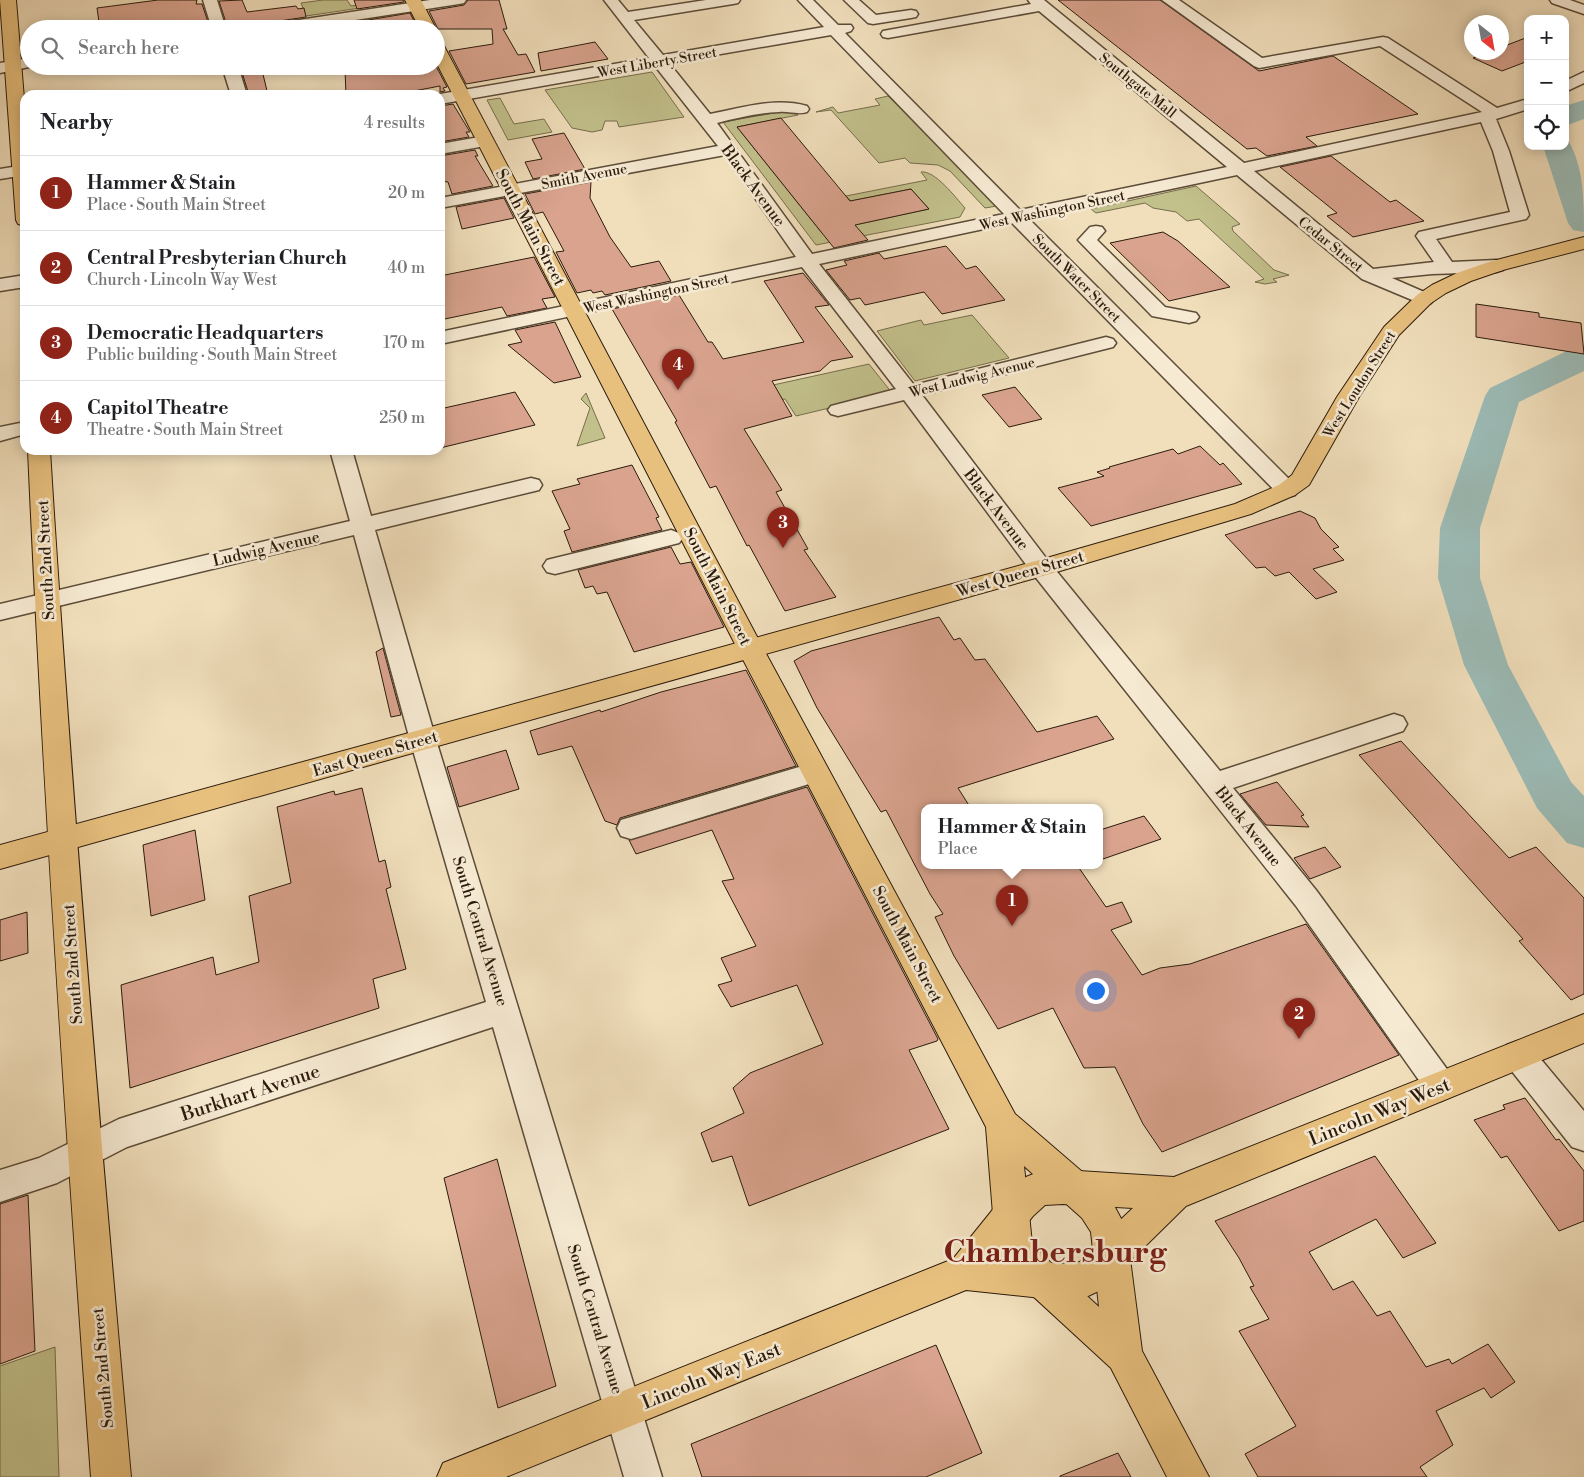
<!DOCTYPE html>
<html lang="en">
<head>
<meta charset="utf-8">
<style>
  body { margin:0; font-family:"Libre Bodoni",serif; background:#f6f6f6; color:#202124 }
  .controls { position:absolute; right:15px; top:15px; display:grid; overflow:hidden; border-radius:10px; box-shadow:0 2px 12px #0003 }
  .controls button { width:45px; height:45px; display:grid; place-items:center; padding:0; border:0; border-bottom:1px solid #e0e0e0; background:#fff; color:#202124; font:25px sans-serif }
  .compass { position:absolute; left:1464px; top:15px; width:45px; height:45px; border-radius:50%; background:#fff; box-shadow:0 2px 12px #0003; rotate:149deg }
  .you { position:absolute; left:1095px; top:990px; width:18px; height:18px; margin:-12px; border:4px solid #fff; border-radius:50%; background:#1a73e8; box-shadow:0 0 0 8px #1a73e833 }
  .badge { display:grid; place-items:center; width:32px; height:32px; border-radius:50%; background:#8f2418; color:#fff; font-size:16px; font-weight:700 }
  .pin { position:absolute; translate:-50% -41px; filter:drop-shadow(0 1px 2px #0008) }
  .pin::after { content:''; position:absolute; top:26px; width:18px; height:15px; background:inherit; clip-path:polygon(0 0,100% 0,50% 100%) }
  .popup { position:absolute; left:921px; top:804px; width:182px; height:65px; box-sizing:border-box; display:grid; place-content:center; border-radius:10px; background:#fff; filter:drop-shadow(0 1px 4px #0005); font-size:16px; white-space:nowrap; color:#757577 }
  .popup b { font-size:19px; color:#202124 }
  .popup::after { content:''; position:absolute; left:50%; top:100%; margin-left:-10px; border:10px solid transparent; border-top-color:#fff }
  .list { margin:0; padding:0; list-style:none }
  h2 { display:flex; justify-content:space-between; align-items:center; height:65px; margin:0; padding:0 20px; font-size:21px }
  h2 small { font-size:16px; font-weight:400; color:#757577 }
  .list li { display:grid; grid-template-columns:32px 1fr auto; gap:15px; align-items:center; box-sizing:border-box; height:75px; padding:0 20px; border-top:1px solid #e0e0e0 }
  .list b { display:block; font-size:19px; white-space:nowrap }
  .list p { margin:0; font-size:16px; white-space:nowrap; color:#757577 }
  .list em { font-size:16px; font-style:normal; color:#757577 }
  .icon { flex:none; width:28px; height:28px; fill:none; stroke:currentColor; stroke-width:2; stroke-linecap:round; stroke-linejoin:round }
  .map { position:relative; flex:none; width:1584px; height:1477px; overflow:hidden }
  .search { position:absolute; background:#fff; box-shadow:0 2px 12px #0003; left:20px; top:20px; width:425px; height:55px; display:flex; align-items:center; gap:12px; box-sizing:border-box; padding:0 18px; border-radius:28px; color:#757577; font-size:19px }
  .panel { position:absolute; background:#fff; box-shadow:0 2px 12px #0003; left:20px; top:90px; width:425px; height:365px; border-radius:15px }
  .map>svg:first-child { display:block }
</style>
</head>
<body>
<div class="map">
<svg width="1584" height="1477" viewBox="0 0 1584 1477">
  <rect width="100%" height="100%" fill="#f1dfbc"/>
  <filter id="stains"><feTurbulence type="fractalNoise" baseFrequency=".004" numOctaves="4"/><feColorMatrix values="0 0 0 0 .2 0 0 0 0 .09 0 0 0 0 .02 0 0 0 .5 -.17"/></filter>
  <radialGradient id="worn" r=".72"><stop offset=".6" stop-color="#630" stop-opacity="0"/><stop offset="1" stop-color="#630" stop-opacity=".3"/></radialGradient>
  <path fill="#c2c08b" stroke="#766e4c" d="M323 0H347L351 6 366 4 367 7 306 16 301 3Z
    M652 72 684 117 619 127 617 121H605L602 130 592 132 572 128 545 90Z
    M888 96 997 206 985 208 950 171 938 165 910 163 905 158 879 163 831 110 816 112 833 107 838 113 880 105 875 99Z
    M500 98 514 124 544 119 552 132 508 140 487 100Z
    M785 111H793L798 115 737 127 821 232 929 209 911 189 851 201 846 196 927 180 921 172C935 170 956 198 965 208L960 217 816 245 723 122Z
    M1196 186 1240 224 1232 227 1233 231 1274 270 1289 275 1273 279 1277 282 1265 284 1255 282 1264 279 1199 219 1187 221 1176 212 1153 208 1145 203 1096 213 1091 209Z
    M972 315 1009 358 915 381 877 331 921 320 924 325Z
    M869 364 892 393 796 416 785 399 768 401 773 385Z
    M586 393 605 438 577 446 590 408 581 399Z
    M55 1347 59 1477H0V1366Z"/>
  <g fill="none" stroke-linecap="round" stroke-linejoin="round">
    <path fill="#9cbcb7" fill-rule="evenodd" d="M1584 100V119L1565 126V106Z
      M1565 139 1568 140C1584 167 1584 201 1584 232L1573 230 1568 223 1543 146H1565Z
      M1584 346V371L1519 402 1480 528V578L1508 665 1571 782 1584 796V848L1567 843 1537 808 1464 665 1438 578 1440 528 1485 396 1490 388 1571 349Z"/>
  </g>
  <path fill="#d9a38e" stroke="#2b1b0c" d="M158 0H197L196 4H202L209 25 182 29H100L97 8Z
    M242 0 247 12 296 6 298 9 304 8 306 17 266 23 257 29H228L219 1Z
    M354 0H403L404 2 357 9Z
    M468 0H499L507 29H503L518 55 526 54 535 72 466 84 449 51 493 44 492 29H438L429 11 464 5Z
    M1058 0H1160L1259 71 1333 56 1418 114 1306 137 1317 146 1267 156 1256 148 1247 149Z
    M410 13 418 29H365L362 21Z
    M1528 37V61L1502 71 1473 58 1488 52H1502V47Z
    M595 42 608 59 541 71 538 53Z
    M240 66H261L268 95H249Z
    M366 66H436L447 87 443 88 445 91 440 92V86L393 95H346L345 70Z
    M453 104 470 132H466L469 137 440 142V106Z
    M781 118 850 201 911 189 929 209 855 225 868 240 834 248 737 127Z
    M564 133 585 169 533 179 525 162 542 159 532 139Z
    M475 150 478 156H475L493 186 452 194 448 182 440 181V156Z
    M1331 156 1390 202 1396 200 1424 221 1353 237 1327 216 1337 213 1280 167Z
    M591 182 590 198 610 237 631 267 659 261 671 281 605 295 602 291 593 293 591 290 577 293 556 252 564 251 543 212 535 214 525 194Z
    M504 198 514 218 462 229 456 207Z
    M1163 232 1178 241 1230 287 1169 301 1110 243Z
    M946 246 966 269 976 266 1005 300 942 314 924 292 865 305 860 298 850 300 826 270 847 265 844 261 879 253 884 259Z
    M534 257 555 297 542 299 547 308 507 316 502 307 440 320V276Z
    M803 273 829 305 815 307 853 357 831 361 820 371 772 381 792 416 744 429 782 490 776 492 808 549 804 550 836 597 785 611 749 545 747 546 716 486 710 488 675 422 677 421 612 309 679 295 708 342H712L723 359 804 342 764 281Z
    M1476 304 1539 313V317L1581 323 1584 354 1476 337Z
    M555 322 581 377 554 383 508 345 522 342 515 330Z
    M1015 387 1042 419 1009 427 982 395Z
    M515 392 535 425 440 448V409Z
    M1200 446 1220 465 1223 463 1242 484 1091 526 1058 488 1104 476 1097 472 1110 468 1109 467 1173 449 1178 454Z
    M632 465 659 517 656 518 662 530 572 552 564 531 570 529 552 491 580 484 577 479Z
    M1300 511 1315 518 1321 529 1339 547 1333 549 1344 560 1313 569 1337 592 1316 599 1289 572 1275 576 1265 567 1256 568 1225 535Z
    M671 547 680 564 691 562 724 627 634 652 607 592 597 594 593 586 585 588 578 570Z
    M939 617 954 640 960 638 975 660 985 659 1037 732 1097 716 1114 739 958 788 970 807H924V865H1077L1106 907 1122 902 1132 922 1111 930 1142 975 1160 968 1190 964 1306 924 1399 1055 1162 1152 1143 1124 1115 1067 1084 1068 1053 1008 998 1029 954 956 935 917 943 914 930 894 886 810 881 812 817 708 794 661 811 651Z
    M383 648 401 715 391 717 376 652Z
    M746 670 796 766 620 818 617 825 605 821 572 746 538 755 530 731 600 710 601 712 661 692Z
    M1401 741 1509 858 1536 847 1584 898V994L1571 1000 1519 941 1523 939 1359 755Z
    M506 750 519 789 459 807 447 767Z
    M1277 782 1304 815 1301 816 1309 827 1266 825 1240 794Z
    M807 787 938 1039 937 1041 909 1050 949 1129 749 1206 732 1156 712 1162 701 1133 744 1113 733 1088 750 1073 823 1044 797 985 731 1007 718 985 732 981 721 958 756 946 722 881 734 879 712 830 636 854 629 840Z
    M362 788 379 862 385 860 391 887 386 889 406 969 373 979 379 1008 130 1088 121 985 213 957 216 975 259 962 249 896 291 883 277 807 334 791 335 795Z
    M1144 816 1161 839 1100 860V830Z
    M195 830 205 900 151 916 143 845Z
    M1325 847 1341 867 1310 879 1294 858Z
    M27 912 28 953 0 961V920Z
    M1525 1098 1556 1140 1559 1139 1584 1171V1221L1559 1231 1507 1156 1501 1158 1474 1120 1505 1109 1503 1105Z
    M1375 1156 1436 1243 1403 1258 1376 1219 1309 1252 1333 1290 1353 1281 1377 1316 1390 1311 1426 1367 1449 1359 1452 1364 1488 1344 1515 1382 1491 1398 1484 1388 1436 1411 1453 1445 1420 1467 1427 1477H1258L1245 1454 1296 1426 1239 1331 1269 1319 1250 1287 1254 1286 1239 1258 1215 1221Z
    M497 1159 556 1386 498 1408 444 1178Z
    M28 1195 35 1351 0 1364V1204Z
    M936 1345 982 1453 926 1477H702L691 1444Z
    M1118 1453 1131 1477H1060V1476Z"/>
  <g fill="none" stroke-linecap="round" stroke-linejoin="round">
    <g stroke="#5c4c38" stroke-width="3">
      <path id="minor" d="M203 0H217L226 29H212Z
        M430 0H466L464 3 459 4 297 29H259L266 25Z
        M604 0H618L628 12 706 0H740L738 3 733 4 634 20 663 55 824 27 798 0H813L838 25H851L853 28 851 31 845 33 1020 210 1227 167 1039 11 888 38 883 37 881 34 883 31 1031 4 1028 0H1044L1244 163 1482 112 1380 46 1259 68 1254 66 1162 0H1179L1262 58 1383 37 1388 38 1497 108 1528 99V109L1496 119 1509 151 1529 215 1526 219 1436 239 1452 262 1496 260 1503 262 1505 266 1503 270 1496 272 1432 274 1392 278 1431 295 1434 299 1431 303 1424 305 1362 279 1237 175 1029 219 1295 485 1298 490 1295 495 1287 497 1279 495 1012 223 819 264 914 385 1106 337 1113 339 1116 343 1113 347 922 395 1049 562 1220 771 1394 714 1403 717 1407 724 1403 731 1233 788 1316 890 1452 1076 1457 1086 1452 1096 1441 1101 1430 1096 1296 906 1033 574 904 400 838 416 831 414 828 410 831 406 896 389 802 267 440 344V332L796 257 725 155 440 208V198L718 146 655 66 440 104V95H437L440 94 649 58ZM831 35 1004 214 812 254 717 123C737 118 758 113 779 112 789 111 798 115 807 112L809 109 807 106C774 97 742 108 710 114L669 63ZM1481 122 1493 151 1510 212 1419 232 1416 236 1434 262 1373 269 1254 171Z
        M844 0H859L876 15 911 10 916 11 918 14 916 17 911 18 873 24 868 23Z
        M1550 0H1570L1584 5V14L1552 3Z
        M29 58V66H34L0 73V63Z
        M222 66H238L247 95H231Z
        M1584 72V83L1565 92V81Z
        M485 136 491 137 493 141 491 145 440 154V144Z
        M25 165V175L0 179V169Z
        M1096 226 1102 227 1105 231 1097 240 1165 307 1196 313 1199 317 1196 321 1189 323 1152 316 1078 240 1090 227Z
        M25 275V287L0 291V279Z
        M25 422V434L0 441V427Z
        M330 450H352L371 516 531 478 539 480 542 485 539 490 375 530 436 740 662 1477H624L493 1027 127 1147 57 1183 0 1202V1170L39 1158 119 1119 486 1002 410 740 354 535 0 620V604L350 521Z
        M671 530 679 533 683 538 679 543 555 574 547 572 543 566 547 560 555 558Z
        M799 767 809 770 812 777 809 784 631 839 621 836 617 828 621 820Z
        M1518 1041 1529 1045 1584 1111V1151L1572 1147 1507 1065 1502 1055 1507 1045Z"/>
    </g>
    <g stroke="#2b1b0c" stroke-width="2">
      <path id="major" d="M0 0H16L25 111V226L18 224 16 220Z
        M405 0H421L436 29H420Z
        M436 41 442 43 444 46 763 648 1015 1114 1108 1194 1126 1228 1142 1351 1209 1477H1167L1111 1368 1011 1276 1004 1265 995 1239 986 1127 737 648 436 62ZM1024 1166 1082 1218 1091 1232 1099 1307 1037 1250 1032 1243Z
        M28 450H50C71 793 100 1135 131 1477H91C66 1135 43 793 28 450Z"/>
    </g>
    <g stroke="#2b1b0c" stroke-width="2">
      <path id="highway" d="M1584 237V249L1503 270 1471 281 1446 293 1431 303 1399 335 1359 397 1309 485 1295 495 1251 514 1050 574 0 869V845L1036 561 1235 504 1279 485 1292 475 1337 397 1384 327 1417 295 1432 285 1457 273 1489 262Z
        M1584 1014V1043L1186 1206 1124 1267 1109 1286 1086 1297 1073 1300H1060L966 1290 506 1477H437L443 1463 953 1259 1007 1192 1026 1177 1038 1172 1063 1170 1174 1177ZM1063 1204 1133 1208 1098 1241 1080 1262 1060 1264 1000 1257 1033 1216 1045 1205Z"/>
    </g>
    <use href="#minor" fill="#f6ead3" fill-rule="evenodd"/>
    <use href="#major" fill="#e8c07e" fill-rule="evenodd"/>
    <use href="#highway" fill="#e8c07e" fill-rule="evenodd"/>
  </g>
  <g text-anchor="middle" stroke-width="5" stroke-linejoin="round" paint-order="stroke">
    <g font-size="14" fill="#2b1b0c" stroke="#f6ead3">
      <text transform="translate(657 62) rotate(-10)" y="5">West Liberty Street</text>
      <text transform="translate(1138 85) rotate(39)" y="5">Southgate Mall</text>
      <text transform="translate(584 176) rotate(-11)" y="5">Smith Avenue</text>
      <text transform="translate(1052 210) rotate(-12)" y="5">West Washington Street</text>
      <text transform="translate(1331 244) rotate(39)" y="5">Cedar Street</text>
      <text transform="translate(1077 278) rotate(45)" y="5">South Water Street</text>
      <text transform="translate(656 293) rotate(-12)" y="5">West Washington Street</text>
      <text transform="translate(972 377) rotate(-14)" y="5">West Ludwig Avenue</text>
      <text transform="translate(1359 384) rotate(-58)" y="5">West Loudon Street</text>
    </g>
    <g font-size="16" fill="#2b1b0c" stroke="#f6ead3">
      <text transform="translate(754 185) rotate(54)" y="6">Black Avenue</text>
      <text transform="translate(531 227) rotate(62)" y="6">South Main Street</text>
      <text transform="translate(997 509) rotate(53)" y="6">Black Avenue</text>
      <text transform="translate(266 548) rotate(-13)" y="6">Ludwig Avenue</text>
      <text transform="translate(45 560) rotate(-93)" y="6">South 2nd Street</text>
      <text transform="translate(1020 573) rotate(-16)" y="6">West Queen Street</text>
      <text transform="translate(718 586) rotate(63)" y="6">South Main Street</text>
      <text transform="translate(375 753) rotate(-16)" y="6">East Queen Street</text>
      <text transform="translate(1249 826) rotate(52)" y="6">Black Avenue</text>
      <text transform="translate(481 931) rotate(73)" y="6">South Central Avenue</text>
      <text transform="translate(908 944) rotate(62)" y="6">South Main Street</text>
      <text transform="translate(72 964) rotate(-94)" y="6">South 2nd Street</text>
      <text transform="translate(596 1319) rotate(73)" y="6">South Central Avenue</text>
      <text transform="translate(102 1368) rotate(-95)" y="6">South 2nd Street</text>
    </g>
    <g font-size="19" fill="#2b1b0c" stroke="#f6ead3">
      <text transform="translate(250 1092) rotate(-18)" y="7">Burkhart Avenue</text>
      <text transform="translate(1379 1111) rotate(-22)" y="7">Lincoln Way West</text>
      <text transform="translate(711 1375) rotate(-22)" y="7">Lincoln Way East</text>
    </g>
    <g font-size="31" font-weight="bold" fill="#7a1f14" stroke="#f6ead3">
      <text x="1055" y="1262">Chambersburg</text>
    </g>
  </g>
  <rect width="100%" height="100%" filter="url(#stains)"/>
  <rect width="100%" height="100%" fill="url(#worn)"/>
</svg>
<div class="controls">
<button>+</button>
<button>−</button>
<button><svg class="icon" aria-label="locate" viewBox="0 0 24 24"><circle cx="12" cy="12" r="6"/><path d="M12 2v4M12 18v4M2 12h4M18 12h4"/></svg></button>
</div>
<svg class="compass" viewBox="-18 -18 36 36"><path d="M0-13l5 13h-10z" fill="#e53935"/><path d="M0 13l5-13h-10z" fill="#757577"/></svg>
<div class="you"></div>
<div class="pin badge" style="left:1012px;top:926px">1</div>
<div class="popup"><b>Hammer &amp; Stain</b>Place</div>
<div class="pin badge" style="left:1299px;top:1039px">2</div>
<div class="pin badge" style="left:783px;top:548px">3</div>
<div class="pin badge" style="left:678px;top:390px">4</div>
<div class="search"><svg class="icon" aria-label="search" viewBox="0 0 24 24"><circle cx="10" cy="10" r="6"/><path d="M15 15l6 6"/></svg>Search here</div>
<section class="panel">
<h2>Nearby<small>4 results</small></h2>
<ul class="list">
<li><span class="badge">1</span><div><b>Hammer &amp; Stain</b><p>Place · South Main Street</p></div><em>20 m</em></li>
<li><span class="badge">2</span><div><b>Central Presbyterian Church</b><p>Church · Lincoln Way West</p></div><em>40 m</em></li>
<li><span class="badge">3</span><div><b>Democratic Headquarters</b><p>Public building · South Main Street</p></div><em>170 m</em></li>
<li><span class="badge">4</span><div><b>Capitol Theatre</b><p>Theatre · South Main Street</p></div><em>250 m</em></li>
</ul>
</section>
</div>
</body>
</html>
